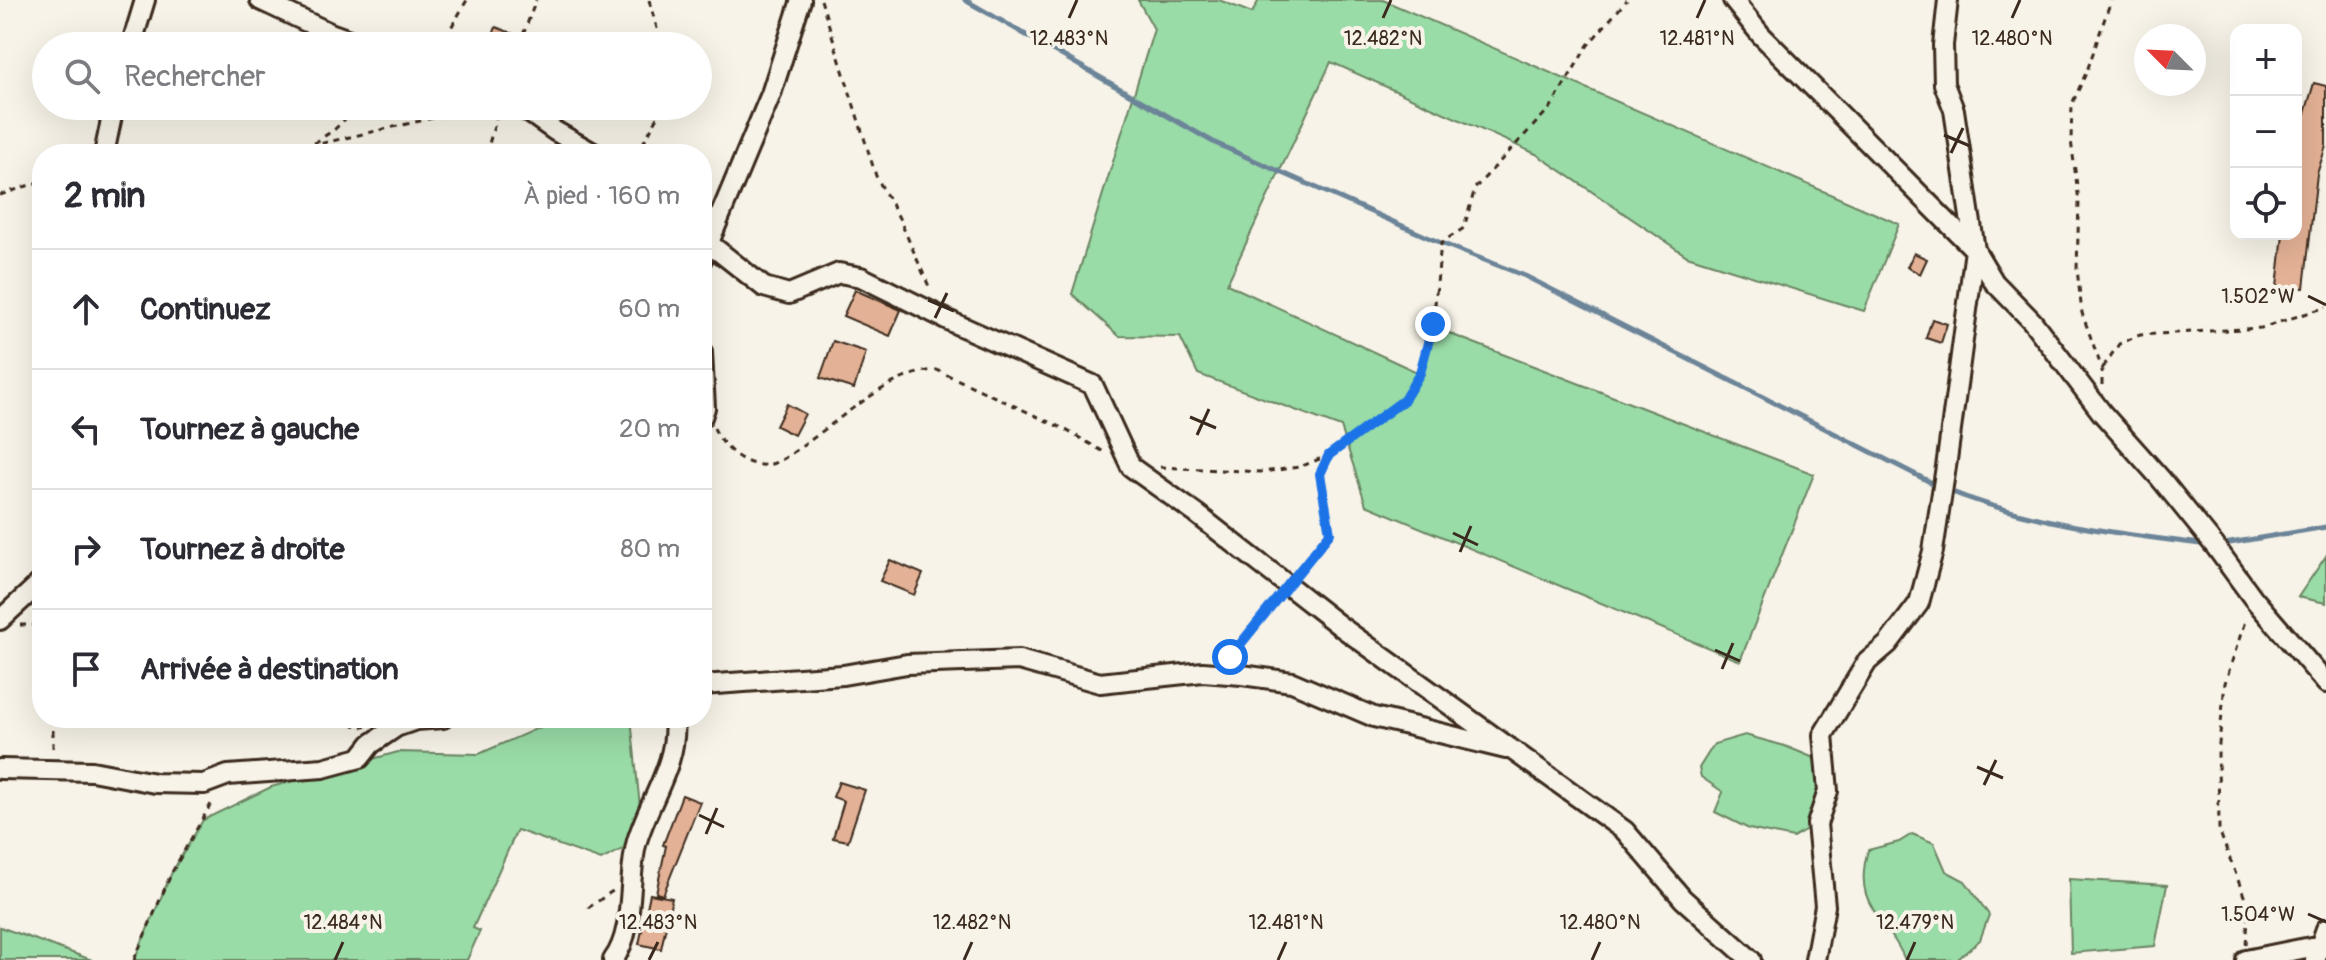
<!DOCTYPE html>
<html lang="fr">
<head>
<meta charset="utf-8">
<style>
  body { margin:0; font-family:Pangolin,sans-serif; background:#f2f2f3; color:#2b2b33 }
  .controls { position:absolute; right:24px; top:24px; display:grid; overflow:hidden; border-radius:16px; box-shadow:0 8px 32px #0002 }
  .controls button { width:72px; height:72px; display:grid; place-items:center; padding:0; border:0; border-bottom:2px solid #e1e1e2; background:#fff; color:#2b2b33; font:40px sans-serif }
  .compass { position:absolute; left:2134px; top:24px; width:72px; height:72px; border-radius:50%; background:#fff; box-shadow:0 8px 32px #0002; rotate:294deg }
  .stop { position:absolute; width:24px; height:24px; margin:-18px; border:6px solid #1a73e8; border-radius:50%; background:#fff }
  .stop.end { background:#1a73e8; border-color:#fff; box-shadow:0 2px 8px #0008 }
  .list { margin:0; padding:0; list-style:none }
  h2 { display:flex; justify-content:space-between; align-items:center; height:104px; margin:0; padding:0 32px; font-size:34px }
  h2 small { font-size:26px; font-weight:400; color:#7c7c81 }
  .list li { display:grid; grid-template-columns:52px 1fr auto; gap:24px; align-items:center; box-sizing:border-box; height:120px; padding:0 32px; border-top:2px solid #e1e1e2 }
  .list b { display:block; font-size:30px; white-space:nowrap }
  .list em { font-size:26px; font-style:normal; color:#7c7c81 }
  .icon { flex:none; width:44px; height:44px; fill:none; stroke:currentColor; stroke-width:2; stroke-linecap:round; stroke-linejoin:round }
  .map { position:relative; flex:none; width:2326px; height:960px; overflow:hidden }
  .search { position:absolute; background:#fff; box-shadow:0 8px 32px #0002; left:32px; top:32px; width:680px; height:88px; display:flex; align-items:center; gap:20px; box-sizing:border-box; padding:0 28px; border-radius:44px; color:#7c7c81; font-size:30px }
  .panel { position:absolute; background:#fff; box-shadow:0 8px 32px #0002; left:32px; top:144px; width:680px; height:584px; border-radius:32px }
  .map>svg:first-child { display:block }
</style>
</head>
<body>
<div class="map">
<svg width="2326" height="960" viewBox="0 0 2326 960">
  <rect width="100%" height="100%" fill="#f7f3e8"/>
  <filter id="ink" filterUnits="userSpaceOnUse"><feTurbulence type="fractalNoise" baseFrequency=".0125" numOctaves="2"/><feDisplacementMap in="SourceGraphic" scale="16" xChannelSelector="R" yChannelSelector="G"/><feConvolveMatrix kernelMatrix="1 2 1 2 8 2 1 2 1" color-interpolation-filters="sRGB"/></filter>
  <g filter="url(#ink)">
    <path fill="#99dca7" stroke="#6a8362" stroke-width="2" d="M1138 0H1219L1252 13 1259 0H1383L1899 224 1864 311 1687 256 1536 154 1331 62 1227 284 1419 373 1433 324 1453 335 1814 474 1740 661 1366 505 1341 427 1198 374 1180 337 1119 336 1072 294 1154 29Z
      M2326 556V603L2298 597Z
      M561 718H631L642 827 637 842 601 860 517 830 473 928 480 931 467 960H134L172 872 203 820 271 787 398 752 479 754Z
      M1745 735 1785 746 1826 763 1817 824 1793 838 1749 829 1715 812 1723 792 1701 777 1699 768 1714 744Z
      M1912 834 1934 843 1946 871 1965 881 1989 915 1980 940 1957 960H1905C1887 915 1851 908 1868 850L1899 842Z
      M2069 879 2167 885 2155 946 2071 953Z
      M0 927 92 960H0Z"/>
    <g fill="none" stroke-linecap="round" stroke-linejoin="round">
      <path stroke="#6c8498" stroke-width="5" d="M965 0 1215 143 1441 243 1525 276 1942 488C2027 523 2118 534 2209 545
        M2218 545 2326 527"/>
    </g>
    <path fill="#e3b195" stroke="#3b2a1e" stroke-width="2" d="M496 27 514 34 510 46H489Z
      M2314 83 2326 86V146L2317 174 2304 288 2277 287 2283 234H2296V144Z
      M1914 253 1927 259 1920 274 1907 267Z
      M855 290 901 310 890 336 843 316Z
      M1932 319 1947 324 1941 343 1926 338Z
      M833 341 866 352 854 389 820 378Z
      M787 404 805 414 794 435 776 426Z
      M890 560 923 574 914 595 880 581Z
      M839 782 865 790 848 841 833 838 844 801 833 797Z
      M682 795 700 802 663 895 656 893 666 846 663 845Z
      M650 894 672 898 661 949 639 944Z"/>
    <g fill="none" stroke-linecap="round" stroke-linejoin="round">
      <g stroke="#3b2a1e" stroke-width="24">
        <path id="minor" d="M260 0 330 33 366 46
          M1733 0 1761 35 1975 250 1994 282 2032 321 2102 413 2160 478 2215 546 2253 598 2326 683
          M131 46 145 0
          M520 106 555 131 595 154
          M104 154 114 106
          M702 238 764 287 789 294 839 273 861 277 956 324 1093 385 1131 467 1198 515 1340 626 1625 831 1683 899 1751 960
          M702 259 771 94 801 0
          M702 352 705 408 702 417
          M0 620 42 581
          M702 685 843 675 907 664 1019 660 1100 683 1203 672 1242 675 1292 682 1374 717 1506 749
          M0 769 92 771 155 783 204 784 228 775 323 768 360 758 371 744 396 727 416 720 443 718
          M613 960C636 930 627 876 637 841 649 800 679 762 674 718
          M1815 960 1825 906 1817 824 1828 791 1823 735 1867 662 1888 644 1919 603 1933 551 1947 460 1975 250 1954 110 1944 84 1943 45 1948 0
          M2246 960 2326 944
          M2315 960 2326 929"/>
      </g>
      <path stroke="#3b2a1e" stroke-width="3" stroke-dasharray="6 6" stroke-linecap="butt" d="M649 0 662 46
        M821 0 876 176 899 218 931 291
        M438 46 444 40 467 0
        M519 46 536 0
        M310 146 442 116 502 108
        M122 147 165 154
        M268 154 310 146 335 129 358 106
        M486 154 500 106
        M637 154 664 106
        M0 195 42 181
        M2103 367 2119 344 2140 335 2261 328 2326 307
        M2102 385V369L2082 313 2077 269 2079 201 2071 140 2072 104 2087 71 2111 0
        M714 428C722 446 743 467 766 465 779 464 793 452 804 445 840 419 893 371 937 370L1064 429 1104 452
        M1160 467 1262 472 1300 467 1329 455
        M1298 571 1330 533 1320 474 1329 455 1404 400 1420 373 1433 324 1441 243 1464 228 1475 188 1551 107 1588 45 1627 0
        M20 625H42
        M1231 656 1276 599
        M53 718V754
        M340 718 352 725 366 727
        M588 908 614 890
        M2246 944 2249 909 2219 830 2218 754 2225 683 2246 618
        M134 960 172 872 214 799"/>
      <use href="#minor" stroke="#f7f3e8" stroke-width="18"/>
    </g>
  </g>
  <g fill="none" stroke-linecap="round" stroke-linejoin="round" filter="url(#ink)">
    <path stroke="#1a73e8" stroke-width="10" d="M1230 657 1330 533 1320 474 1329 455 1404 400 1420 373 1433 324"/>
  </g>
  <path fill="none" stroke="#3b2a1e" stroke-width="3" d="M1069 18 1077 0M1383 18 1391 0M1697 18 1705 0M2012 18 2020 0M1944 135 1970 146M1951 153 1963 128M2308 296 2326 305M928 300 954 311M935 318 947 293M1190 417 1216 428M1197 435 1209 409M1453 533 1478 545M1460 552 1471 526M1715 650 1740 661M1722 669 1733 643M1977 767 2003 778M1984 785 1996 760M699 815 724 827M706 834 717 808M2308 914 2326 922M335 960 343 942M649 960 658 942M964 960 972 942M1278 960 1286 942M1592 960 1600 942M1907 960 1915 942"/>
  <g font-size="20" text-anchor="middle" fill="#3b2a1e" stroke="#f7f3e8" stroke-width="8" stroke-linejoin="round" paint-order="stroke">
    <text x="1069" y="45">12.483°N</text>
    <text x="1383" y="45">12.482°N</text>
    <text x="1697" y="45">12.481°N</text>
    <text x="2012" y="45">12.480°N</text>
    <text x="2258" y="303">1.502°W</text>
    <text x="2258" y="921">1.504°W</text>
    <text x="343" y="929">12.484°N</text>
    <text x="658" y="929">12.483°N</text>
    <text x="972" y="929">12.482°N</text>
    <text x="1286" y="929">12.481°N</text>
    <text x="1600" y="929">12.480°N</text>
    <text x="1915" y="929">12.479°N</text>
  </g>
</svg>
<div class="controls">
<button>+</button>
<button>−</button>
<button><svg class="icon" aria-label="locate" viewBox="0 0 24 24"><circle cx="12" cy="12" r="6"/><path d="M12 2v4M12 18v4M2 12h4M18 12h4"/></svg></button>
</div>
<svg class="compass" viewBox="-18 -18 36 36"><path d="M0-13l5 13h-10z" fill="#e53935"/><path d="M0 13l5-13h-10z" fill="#7c7c81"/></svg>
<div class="stop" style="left:1230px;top:657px"></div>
<div class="stop end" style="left:1433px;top:324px"></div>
<div class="search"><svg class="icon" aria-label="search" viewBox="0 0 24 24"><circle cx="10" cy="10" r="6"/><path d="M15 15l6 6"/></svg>Rechercher</div>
<section class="panel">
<h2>2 min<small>À pied · 160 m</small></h2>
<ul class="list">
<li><svg class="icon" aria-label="ahead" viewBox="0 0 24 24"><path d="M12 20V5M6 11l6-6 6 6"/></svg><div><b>Continuez</b></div><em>60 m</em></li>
<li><svg class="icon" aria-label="left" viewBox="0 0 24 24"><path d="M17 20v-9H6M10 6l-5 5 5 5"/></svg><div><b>Tournez à gauche</b></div><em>20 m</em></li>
<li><svg class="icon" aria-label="right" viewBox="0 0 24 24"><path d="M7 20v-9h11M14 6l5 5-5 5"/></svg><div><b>Tournez à droite</b></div><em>80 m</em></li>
<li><svg class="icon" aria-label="arrive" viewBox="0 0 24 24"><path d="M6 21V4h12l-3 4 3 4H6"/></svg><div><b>Arrivée à destination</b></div></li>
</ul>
</section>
</div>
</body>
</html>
